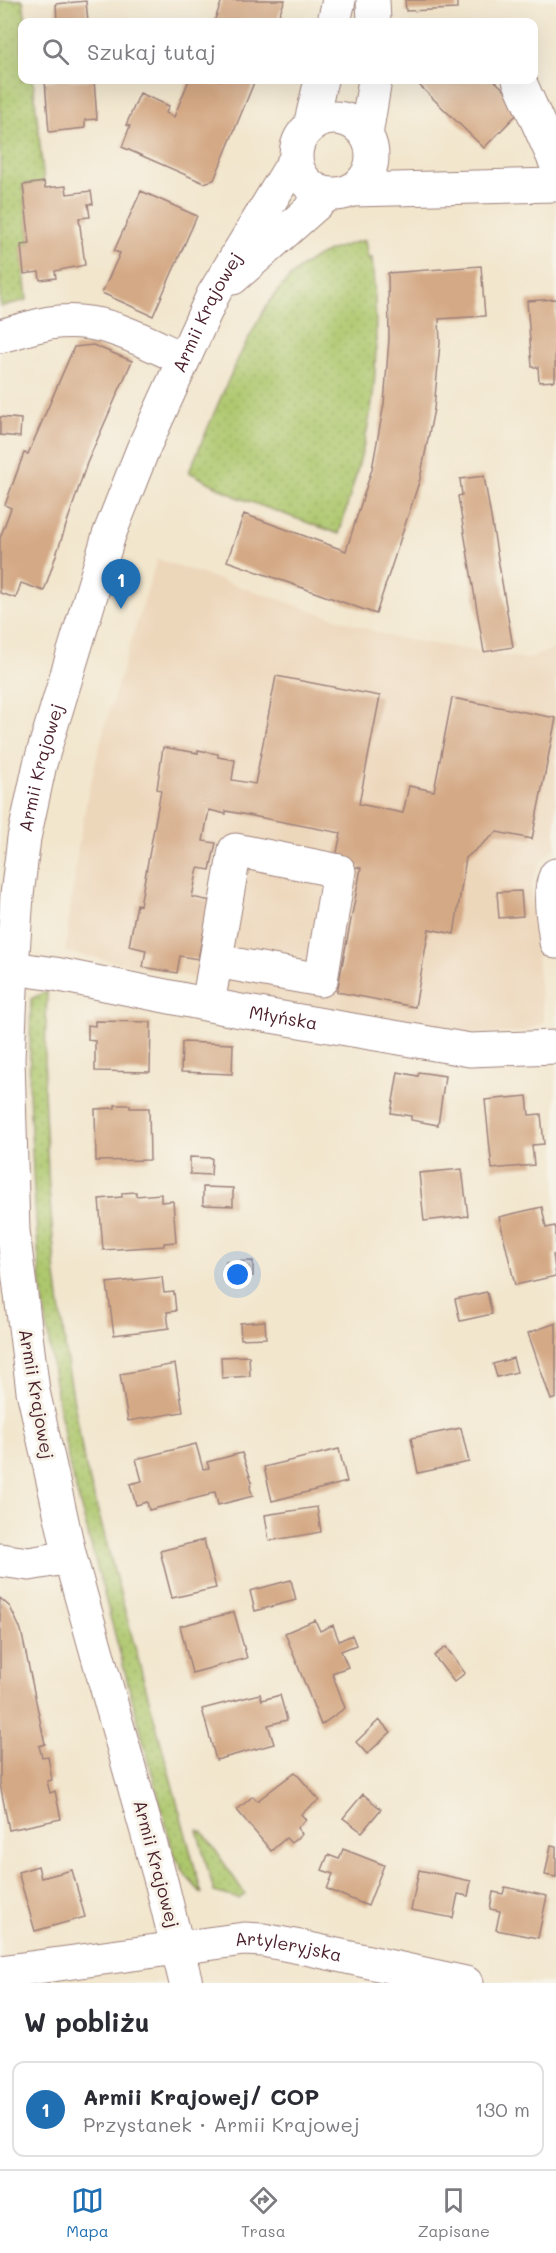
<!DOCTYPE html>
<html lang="pl">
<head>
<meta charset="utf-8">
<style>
  body { margin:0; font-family:Mali,sans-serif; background:#f2f2f3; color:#2b2b33 }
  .you { position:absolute; left:238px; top:1275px; width:21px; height:21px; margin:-15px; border:4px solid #fff; border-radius:50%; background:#1a73e8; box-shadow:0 0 0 9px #1a73e833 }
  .badge { display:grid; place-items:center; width:39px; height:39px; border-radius:50%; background:#1f6fb2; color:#fff; font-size:20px; font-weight:700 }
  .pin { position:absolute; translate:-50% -50px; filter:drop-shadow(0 2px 3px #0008) }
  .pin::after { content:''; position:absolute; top:32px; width:21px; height:18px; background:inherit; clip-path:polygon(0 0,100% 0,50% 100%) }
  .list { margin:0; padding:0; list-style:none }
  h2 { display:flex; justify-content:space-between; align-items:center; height:78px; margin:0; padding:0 24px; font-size:26px }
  h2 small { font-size:20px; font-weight:400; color:#7c7c81 }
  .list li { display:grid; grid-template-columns:39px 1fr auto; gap:18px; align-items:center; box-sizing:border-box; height:96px; margin:0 12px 12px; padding:0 12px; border:2px solid #e1e1e2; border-radius:12px }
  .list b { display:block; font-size:22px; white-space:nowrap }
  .list p { margin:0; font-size:20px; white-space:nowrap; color:#7c7c81 }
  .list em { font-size:20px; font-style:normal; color:#7c7c81 }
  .icon { flex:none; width:33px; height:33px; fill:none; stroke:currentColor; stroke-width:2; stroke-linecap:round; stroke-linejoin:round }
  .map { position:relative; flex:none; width:556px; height:1983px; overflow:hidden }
  .search { position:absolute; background:#fff; box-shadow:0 6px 24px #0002; left:18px; right:18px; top:18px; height:66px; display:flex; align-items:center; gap:15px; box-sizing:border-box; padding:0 21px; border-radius:12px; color:#7c7c81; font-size:22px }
  .sheet { height:186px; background:#fff }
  nav { display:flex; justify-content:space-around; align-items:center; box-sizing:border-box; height:84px; border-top:2px solid #e1e1e2; background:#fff; font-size:16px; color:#7c7c81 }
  nav a { display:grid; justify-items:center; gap:3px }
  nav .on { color:#1f6fb2 }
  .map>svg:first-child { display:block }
</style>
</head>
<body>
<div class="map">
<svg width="556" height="1983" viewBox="0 0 556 1983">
  <defs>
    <pattern id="grass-dots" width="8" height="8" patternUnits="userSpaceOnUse" patternTransform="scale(1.5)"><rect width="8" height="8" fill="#adc76d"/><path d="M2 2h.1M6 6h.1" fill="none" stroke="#96aa5f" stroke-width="1.8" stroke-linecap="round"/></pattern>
  </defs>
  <rect width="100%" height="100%" fill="#f7f3e8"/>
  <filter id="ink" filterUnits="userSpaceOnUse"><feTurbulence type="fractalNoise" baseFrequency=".0167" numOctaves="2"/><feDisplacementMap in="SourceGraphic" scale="12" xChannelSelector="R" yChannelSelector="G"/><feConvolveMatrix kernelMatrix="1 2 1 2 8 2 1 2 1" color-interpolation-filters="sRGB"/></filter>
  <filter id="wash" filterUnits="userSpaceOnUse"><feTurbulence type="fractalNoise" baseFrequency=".008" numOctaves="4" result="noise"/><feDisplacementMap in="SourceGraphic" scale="24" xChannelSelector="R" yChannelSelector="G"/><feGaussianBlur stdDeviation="1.35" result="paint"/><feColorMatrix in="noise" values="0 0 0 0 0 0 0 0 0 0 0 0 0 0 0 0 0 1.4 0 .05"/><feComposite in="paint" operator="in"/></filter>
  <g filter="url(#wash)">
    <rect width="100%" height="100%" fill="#f2e6cd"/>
    <path fill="#edd7bb" d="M157 559 395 638 527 659 556 648V847L540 862 532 885 531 901 544 1022 524 1032 468 1035 238 995 187 976 65 952 78 848 88 793 105 725Z"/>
    <path fill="url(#grass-dots)" stroke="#7c734c" stroke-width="1.5" d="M0 0H23L26 22H22V80H33L44 182 23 185 30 244 21 245 27 300 0 307Z
      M365 240 368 258H372C376 303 378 350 373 396 367 442 352 489 339 534L237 497 189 472C205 435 220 398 237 361 257 322 274 283 313 259 327 250 349 244 365 240Z
      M47 991 44 1092 49 1189 56 1275 68 1368 84 1460 202 1894 187 1877 174 1855 69 1463 53 1371 40 1277 34 1190 29 1092 31 999Z
      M197 1830 203 1832 245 1894 239 1899 214 1892Z"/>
    <g id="blocks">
      <path fill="#d4a985" d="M222 0H285L276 22H214Z
        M405 0H457V9L406 11Z
        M86 1 88 22H57L56 4Z
        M61 80H94L97 119 85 120V128L49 132 45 81Z
        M189 80H255L214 180 204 183 122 147 130 126 126 125 140 93 169 106 166 113 174 117Z
        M420 80H494L523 108 484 148 417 83Z
        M44 182 45 188 66 186 67 194 91 191 93 204H88L90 217 79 218 85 265 55 271 56 278 40 280 39 272 24 274 21 245 30 244 23 185Z
        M141 191 197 216 153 316 102 293 120 253 114 251Z
        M481 266 485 316 439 319 440 343 434 409 420 479 376 614 227 561 244 514 346 551 372 469 384 404 389 339 388 273Z
        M556 299 555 381 539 382 538 367H532L527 301Z
        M93 345 132 361 87 463 44 591 21 583 16 598 0 593V538L11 508 5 505 24 453 28 454 74 347Z
        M0 417 21 419 20 437 0 435Z
        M484 476 513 647 484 652 458 496 462 495 460 479Z
        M276 676 380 696 359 804 403 813 409 786 434 791 452 698 556 718 532 839 497 832 466 858 454 934 429 929 415 1007 337 992 361 868 335 862 341 833 226 811V814L209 810 203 841 216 843 210 870 198 868 192 897 211 901 212 936 203 934 198 959 180 956 177 973 143 967 146 950 129 946 137 904 140 905 161 790 157 789 163 747 198 753V750L218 754V757L235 760 232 780 255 784Z
        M521 891 523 916 499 918 497 892Z
        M95 1021 151 1022 150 1072 95 1071V1041L88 1040V1025L95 1026Z
        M182 1042 233 1044 232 1074 181 1072Z
        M398 1072 418 1076 419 1072 445 1076 438 1125 411 1120V1116L391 1113Z
        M527 1096 529 1115 541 1114 544 1144 532 1145 534 1165 492 1169 485 1100Z
        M115 1105H130V1108H149L150 1160 96 1161 95 1109 115 1108Z
        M190 1157 212 1158 211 1175 190 1174Z
        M462 1169 468 1216 424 1221 419 1173Z
        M203 1187 233 1188V1206L203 1205Z
        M136 1192V1196L161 1194V1202L173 1201 176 1242 164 1243V1246L103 1250 99 1199 122 1197V1193Z
        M542 1207 546 1228 555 1226 556 1230V1254L553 1255 556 1276 515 1285 499 1217Z
        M253 1261V1276H227L226 1262Z
        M162 1277 164 1293 174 1292 176 1311 167 1312 169 1328 114 1335 107 1283Z
        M487 1292 492 1314 460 1321 455 1299Z
        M265 1321 266 1338 241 1339 240 1323Z
        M556 1323V1398L551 1400 528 1333Z
        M249 1356 250 1376 222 1378 221 1357Z
        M513 1358 517 1372 497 1377 493 1364Z
        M175 1364 183 1412 128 1421 120 1374Z
        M461 1428 469 1462 418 1473 411 1438Z
        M196 1444 203 1469 209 1468 207 1462 242 1453 252 1482 250 1488 253 1496 218 1505 215 1492 209 1493V1495L149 1510 147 1502 136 1505 130 1484 142 1481 136 1459Z
        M339 1449 347 1482 272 1501 264 1467Z
        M317 1507 321 1532 269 1541 265 1515Z
        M204 1540 216 1588 172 1598 160 1551Z
        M291 1580 296 1600 255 1611 250 1591Z
        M0 1598 10 1607 21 1630 45 1744 39 1746 42 1757 48 1756 52 1780 47 1781 50 1793 55 1791 61 1819 9 1830 0 1784Z
        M234 1612 247 1658 192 1673 180 1626Z
        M315 1620 320 1631 333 1625 339 1641 352 1635 356 1645 341 1651 348 1667 332 1673 345 1708 321 1725 285 1633Z
        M446 1647 465 1673 454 1682 434 1656Z
        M260 1694 262 1700 280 1695 287 1720 268 1725 274 1744 216 1760 202 1709Z
        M379 1720 391 1732 367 1754 356 1742Z
        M295 1772 319 1800 301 1814 306 1820 297 1828 302 1834 291 1843 286 1838 271 1851 237 1810 253 1796 257 1801Z
        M363 1794 381 1809 362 1832 343 1818Z
        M551 1845 556 1846V1877L545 1875Z
        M343 1849 384 1865 368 1906 327 1889 333 1874 322 1870 328 1855 339 1859Z
        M38 1866 41 1878 72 1870 85 1917 35 1931 18 1872Z
        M419 1870 471 1881 468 1896 458 1894 453 1918 411 1910Z
        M505 1887 547 1896 538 1938 496 1930 500 1911 490 1909 493 1892 503 1894Z"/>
    </g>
  </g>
  <g filter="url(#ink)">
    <use href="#blocks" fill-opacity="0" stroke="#9e827c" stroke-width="1.5"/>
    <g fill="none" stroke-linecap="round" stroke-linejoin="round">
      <g stroke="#9e827c" stroke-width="35">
        <g id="minor">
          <path d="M373 0 374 22"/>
          <path d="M334 22 339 0"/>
          <path d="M519 80 556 163"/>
          <circle cx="334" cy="156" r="38"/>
          <path d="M310 126 321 80"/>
          <path d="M366 135 375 80"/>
          <path d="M353 190 556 185"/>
          <path d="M233 278 328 194"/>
          <path d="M0 336C16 332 33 326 50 323 101 315 139 339 183 359"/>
          <path d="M556 875C547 895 554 921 556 942"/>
          <path id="s1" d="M12 968 55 974 235 1010 470 1050 556 1047"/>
          <path d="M208 1004 235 850 339 871 321 980 216 961"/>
          <path d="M0 1560 29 1564 70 1557"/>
          <path id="s2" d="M0 1972 244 1939 263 1940 305 1948 466 1983"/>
          <path id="s3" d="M186 1983 162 1885 70 1557 33 1391 13 1231 8 1059 12 968 17 895 24 838 40 764 109 535 143 449 213 295 295 160"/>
        </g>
      </g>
      <use href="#minor" stroke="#fff" stroke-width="33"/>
    </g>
  </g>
  <g text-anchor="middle" stroke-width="6" stroke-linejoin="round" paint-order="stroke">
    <g font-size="18" fill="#4a1f2b" stroke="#f7f3e8">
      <text dy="6" stroke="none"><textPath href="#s3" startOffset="1725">Armii Krajowej</textPath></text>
      <text dy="6" stroke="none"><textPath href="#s3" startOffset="1239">Armii Krajowej</textPath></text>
      <text dy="6" stroke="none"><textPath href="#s1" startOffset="276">Młyńska</textPath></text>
      <text transform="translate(36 1394) rotate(80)" y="6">Armii Krajowej</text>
      <text transform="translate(156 1864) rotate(75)" y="6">Armii Krajowej</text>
      <text dy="6" stroke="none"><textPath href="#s2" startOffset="291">Artyleryjska</textPath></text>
    </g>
  </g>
</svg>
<div class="you"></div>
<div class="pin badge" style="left:121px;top:609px">1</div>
<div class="search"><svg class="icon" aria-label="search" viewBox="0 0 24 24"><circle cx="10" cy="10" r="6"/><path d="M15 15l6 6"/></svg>Szukaj tutaj</div>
</div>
<section class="sheet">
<h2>W pobliżu<small></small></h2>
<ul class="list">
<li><span class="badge">1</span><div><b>Armii Krajowej/ COP</b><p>Przystanek · Armii Krajowej</p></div><em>130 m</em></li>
</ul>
</section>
<nav>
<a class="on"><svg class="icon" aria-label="map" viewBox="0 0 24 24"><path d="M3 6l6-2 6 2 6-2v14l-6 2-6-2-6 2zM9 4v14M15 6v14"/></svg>Mapa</a>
<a><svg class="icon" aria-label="directions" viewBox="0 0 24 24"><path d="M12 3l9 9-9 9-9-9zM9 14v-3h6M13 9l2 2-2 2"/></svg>Trasa</a>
<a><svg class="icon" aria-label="saved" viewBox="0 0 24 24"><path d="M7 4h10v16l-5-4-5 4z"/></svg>Zapisane</a>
</nav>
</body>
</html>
